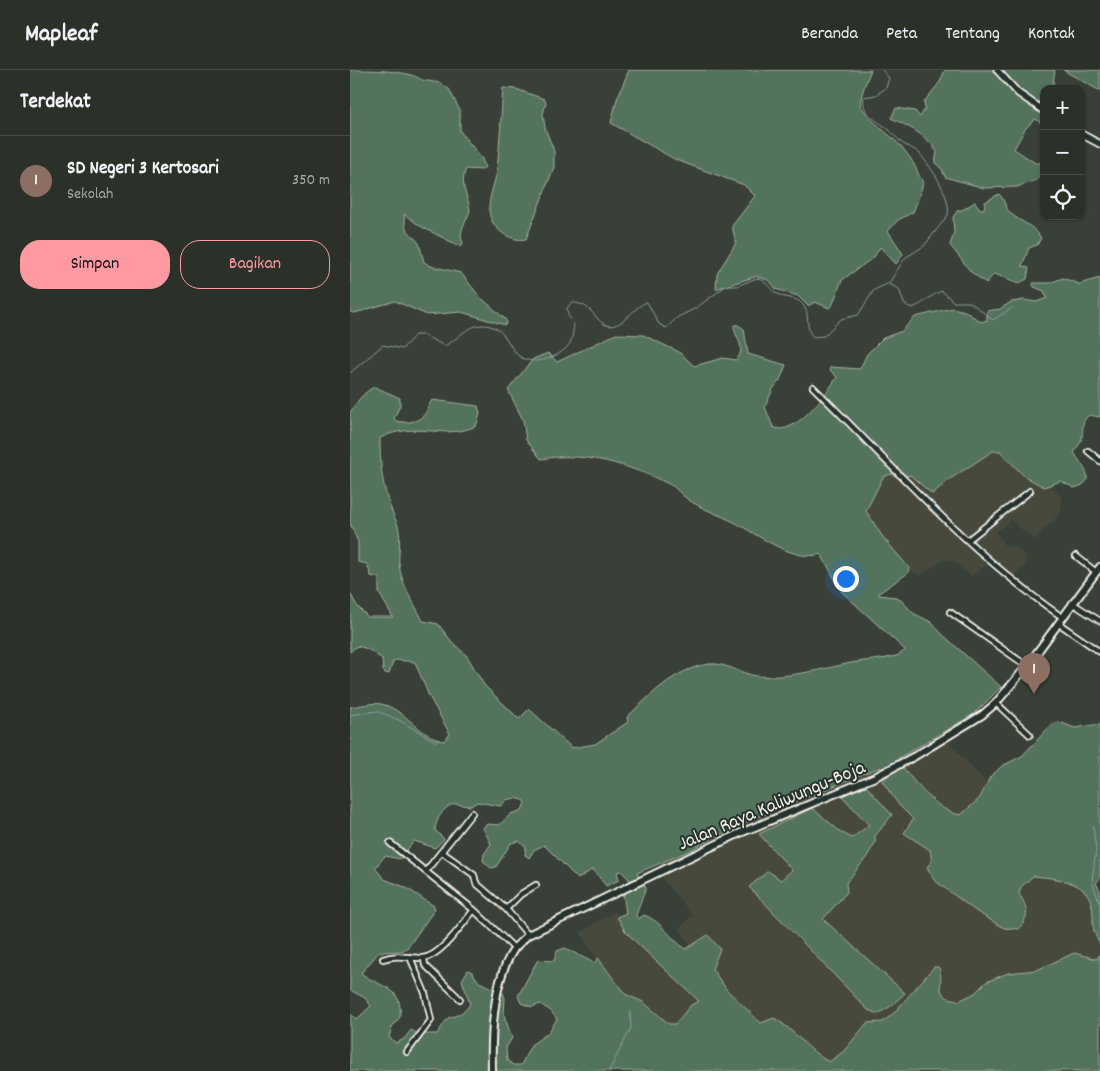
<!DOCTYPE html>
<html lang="id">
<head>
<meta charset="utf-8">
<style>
  body { margin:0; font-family:Dekko,sans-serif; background:#333831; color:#f1f3f6 }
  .controls { position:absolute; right:15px; top:15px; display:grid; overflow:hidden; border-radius:10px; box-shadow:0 1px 4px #0004 }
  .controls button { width:45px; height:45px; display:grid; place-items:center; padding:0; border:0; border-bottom:1px solid #474b46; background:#2b3029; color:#f1f3f6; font:25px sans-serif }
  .you { position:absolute; left:495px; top:508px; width:18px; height:18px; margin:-12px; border:4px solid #fff; border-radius:50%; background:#1a73e8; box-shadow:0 0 0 8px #1a73e833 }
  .badge { display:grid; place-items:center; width:32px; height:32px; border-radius:50%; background:#ff9aa2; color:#fff; font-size:16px; font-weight:700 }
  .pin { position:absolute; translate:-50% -41px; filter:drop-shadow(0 1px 2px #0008) }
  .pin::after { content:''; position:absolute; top:26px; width:18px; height:15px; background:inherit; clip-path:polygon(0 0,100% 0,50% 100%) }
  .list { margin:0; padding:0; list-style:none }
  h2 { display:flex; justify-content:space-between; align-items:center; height:65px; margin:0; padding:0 20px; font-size:21px }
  h2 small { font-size:16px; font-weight:400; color:#a6a9a8 }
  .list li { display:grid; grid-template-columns:32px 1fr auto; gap:15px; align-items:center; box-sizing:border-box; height:90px; padding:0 20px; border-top:1px solid #474b46 }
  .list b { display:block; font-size:19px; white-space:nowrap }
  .list p { margin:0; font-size:16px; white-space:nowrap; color:#a6a9a8 }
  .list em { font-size:16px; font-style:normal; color:#a6a9a8 }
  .actions { display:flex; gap:10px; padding:15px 20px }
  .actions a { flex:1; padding:11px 0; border:1px solid #ff9aa2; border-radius:20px; text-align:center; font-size:18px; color:#ff9aa2 }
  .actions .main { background:#ff9aa2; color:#111 }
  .icon { flex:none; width:28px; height:28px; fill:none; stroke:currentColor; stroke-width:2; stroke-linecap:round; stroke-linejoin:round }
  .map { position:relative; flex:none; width:750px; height:1001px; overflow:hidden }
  header { display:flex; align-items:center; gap:30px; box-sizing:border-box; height:70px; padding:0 25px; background:#2b3029; border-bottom:1px solid #474b46 }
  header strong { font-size:24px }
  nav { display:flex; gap:28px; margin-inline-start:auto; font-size:18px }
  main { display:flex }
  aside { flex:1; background:#2b3029 }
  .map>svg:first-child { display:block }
</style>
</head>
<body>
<header>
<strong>Mapleaf</strong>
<nav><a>Beranda</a><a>Peta</a><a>Tentang</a><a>Kontak</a></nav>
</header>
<main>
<aside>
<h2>Terdekat<small></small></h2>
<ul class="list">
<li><span class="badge" style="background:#8d6e63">1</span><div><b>SD Negeri 3 Kertosari</b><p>Sekolah</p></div><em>350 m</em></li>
</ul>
<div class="actions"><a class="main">Simpan</a><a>Bagikan</a></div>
</aside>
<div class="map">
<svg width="750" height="1001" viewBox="0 0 750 1001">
  <rect width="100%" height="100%" fill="#394037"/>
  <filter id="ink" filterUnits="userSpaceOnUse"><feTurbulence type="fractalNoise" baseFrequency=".02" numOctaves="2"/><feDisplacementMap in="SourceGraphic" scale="10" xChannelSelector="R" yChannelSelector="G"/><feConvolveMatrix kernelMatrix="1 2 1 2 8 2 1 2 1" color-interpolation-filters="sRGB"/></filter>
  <g filter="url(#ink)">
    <path fill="#464a3e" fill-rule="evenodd" d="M643 381H650L674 406 694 417 699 415 705 420 711 427V443L684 470 661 450 646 462 655 476H665L676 487 675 495 662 507 643 490 621 506 602 490H593L569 506 559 498 532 466 516 441 526 417 533 407 541 404 548 407 560 405 575 417 586 421 600 409Z
      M592 664 636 713 630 728 611 746 605 745 581 727 546 689Z
      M530 697 538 706 532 711 549 735 563 749 554 763 580 780 582 791 627 842 678 837 669 824 671 817 683 806 716 810 736 823 740 829 742 836 743 861 750 874V884L748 889 724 883 716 885 695 898 679 900 630 917 625 923 609 931 593 924 591 920 592 904 584 897 544 943 533 952 517 953 494 981 479 992 441 963 412 953 367 909 362 899 370 879 358 865 342 877 329 859 343 845 314 811 308 794 340 781 386 756ZM462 738 502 768 520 756 542 745 525 766 516 788 495 814 497 822 473 849 555 923 541 936 528 943 459 881 400 818 418 801 431 811 443 800 409 764Z
      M265 841 276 862 350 931 341 935 325 954H319L294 932 275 924 261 903 251 895 230 863Z"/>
    <path fill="#53735c" stroke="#a4b2a2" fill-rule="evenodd" d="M0 0C20 0 59 0 72 10L90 13 99 19 110 41V61L132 89 135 97 132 100 116 99C109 115 118 125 120 140 118 151 107 160 113 173L111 177 70 156 54 144 56 159 69 173 74 192 81 196 111 203 129 226 155 249 157 252 155 255 111 242 77 245 45 231 5 243 0 242Z
      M279 0H521C517 10 511 23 510 35 528 62 555 70 568 103 570 108 574 110 572 117 571 121 565 138 563 142L548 150 538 161 553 184 546 194 530 177 524 187 492 210 482 236 479 238 465 232 458 236 448 226 426 219 420 211 407 206 366 219 367 204 386 173 382 156 405 126 394 115 326 90 261 53 267 29Z
      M595 0H705L703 13 706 19H694V55L685 49 675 59 664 79 687 94 694 90V104L687 110 667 117 634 118 595 107 592 99 585 93 587 82C576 64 559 57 541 48L546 38 565 41 570 47 575 39 574 32 590 12Z
      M713 0H750V21Z
      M153 18 166 19 194 29 196 32 193 44 195 58 204 81V97L176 169C162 172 144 161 140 146 136 133 145 114 147 100 150 73 151 46 153 18Z
      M649 124C654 129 654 133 657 139 666 152 682 152 691 168L687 175 679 178 672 196 679 198 677 209 669 213 644 204 636 213 621 202 600 175 604 163 603 147 608 140H612L625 132 630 139H634L635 132Z
      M713 208 729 214 750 208V347L739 345C730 353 734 357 732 367 731 373 727 378 724 382 731 396 750 412 724 418L711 411 694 417 674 406 650 381H643L600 409 582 424 560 405 548 407 541 404 533 407 516 441 532 466 559 498 558 503 529 523V525L545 527 552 531 563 543 581 552 592 564 651 617 624 644 547 689C559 706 588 743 611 745L630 728 640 707 652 696 672 686 702 654 709 652 725 658 750 654V808L746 813 750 821V874C739 855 745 854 742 836 738 810 703 808 683 806L671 817 669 824C678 838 680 845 669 859L654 858 627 842 584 810 577 797 582 791 580 780 554 763 563 749 549 735 532 711 538 706 530 697 386 756 339 781 287 803 296 818 286 845 288 849 294 845C313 852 320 869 336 879L358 865 370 879 362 899 377 920 411 953 424 948C444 959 458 981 479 992L494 981 517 953 533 952 544 943 584 897H588C595 906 585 921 597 927 600 929 605 929 609 931L625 923 636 912 658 903 687 900 724 883 747 889 750 884V1001H0V944L7 949 21 936 15 928 0 920V637C12 636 23 631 35 635 55 641 74 669 94 671L100 664 79 626 65 592 46 590 43 592 39 604 35 603 33 600 32 589 18 579 7 576 0 582V523L7 536 18 547H43L29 523V508L21 506 17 494 8 492V472L0 453V343C5 334 15 320 25 317L50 328V336L44 348 46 351C55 353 67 353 74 345 78 341 78 335 82 330L128 336 130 344 126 356C94 371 67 350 30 368 30 402 33 422 47 453 52 465 48 481 49 494 51 515 64 532 73 551L88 554 102 572 117 586 134 615 169 649 179 639 222 678 245 674 278 652 277 647C301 625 324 599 359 594 374 592 391 604 407 606 434 609 473 599 501 593 515 590 532 590 546 586 549 585 553 582 555 580L492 522 471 484C444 493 407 464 384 452 368 444 351 439 336 428 330 424 326 417 319 414 279 395 235 381 191 389L176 370 173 350 158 320 183 289 198 283 207 292 266 264 293 265 329 282 344 296 373 288 386 290C398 277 384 268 384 255H388L394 259 398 284 436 295 430 310 423 319 415 337 423 357C443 369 478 322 487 307L479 299 481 297 510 299 517 284 533 268 552 261 565 247 603 238 615 241 631 252 637 250V241L650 239 661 232 674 230 686 232 697 228 694 221 684 217 683 213H699ZM165 728 173 730 175 733 172 740 161 744 149 755 137 754 133 758 141 774 134 784 133 791 141 798 146 797 161 773 169 771 176 777 175 785 179 788 184 780 194 775 228 809 243 799 256 816 269 810 267 802 271 801 279 809 281 817 273 823 276 843 267 847 276 862 291 877 349 931 341 935 325 954H319L293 932 275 924 248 888 244 893 215 878 207 881 204 891 188 890 186 893 168 926 171 933 182 937 190 934 201 941 207 949 198 963 181 975 171 995H163L157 990 156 978 162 968 154 945 155 928 153 923 129 912 122 902 118 900 112 910 120 934C114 943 108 945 98 948L87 964H68L61 960 54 969 46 973 39 967 42 957 50 947C53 915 31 919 11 903L29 882 52 881 58 877 85 839 84 836 55 817 34 809 25 798 35 786 50 789 64 771 85 778 94 769 85 760C86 749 95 733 108 734 113 735 116 736 121 736L127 732 151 736 156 730Z
      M516 716 542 745 525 766V773L516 788 496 813 497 822 473 849 555 923 541 936 528 944 518 940 399 817 418 801 431 810 442 800 409 764 462 738 491 762 502 768 519 755 492 726Z"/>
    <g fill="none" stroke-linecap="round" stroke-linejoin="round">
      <path stroke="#8d9d9f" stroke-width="1" d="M539 214 549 219 554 234 561 238C572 236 580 225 592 221L604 232H620L643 250 662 238
        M0 303 33 275 52 279 65 265H73L95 276C108 269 116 256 132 255 158 255 157 280 172 288 186 296 213 286 220 273 223 268 223 259 224 254L218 245 217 238 221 233C233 232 240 239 247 248 266 271 281 237 297 232L309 254 316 258 328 247 346 238 376 216H387L407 208C417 210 419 220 428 224 438 230 449 226 455 238 460 248 455 258 463 267L474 266 491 249 508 245 524 220 539 213 555 188 574 176 598 145C601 125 581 97 569 83 564 78 557 77 552 73 547 69 543 63 538 59 528 51 510 43 514 27L526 25 536 18 539 8 532 0
        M0 645 27 641 49 650 86 672
        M743 756 746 780 742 811 750 835
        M259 1001 281 958 280 942"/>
      <g stroke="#f4f1e8" stroke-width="8">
        <path id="minor" d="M463 317C543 396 619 483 712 547
          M738 381 750 391
          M618 470 680 421
          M726 486 746 502
          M722 533 750 551
          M600 542 677 596
          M708 553 750 582
          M646 633 680 665
          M40 773 124 840 164 878
          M92 782 124 805 126 813 156 839 178 865
          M76 801 122 743
          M156 839 171 824 186 815
          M33 889C47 884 58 888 72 888 90 888 113 853 124 840
          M74 889 75 895 110 929
          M57 982 81 950 75 923 60 887"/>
      </g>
      <g stroke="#f4f1e8" stroke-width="9">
        <path id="tertiary" d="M647 0 668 23 694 41
          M731 64 750 74"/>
      </g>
      <g stroke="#f4f1e8" stroke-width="10">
        <path id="secondary" d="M142 1001C141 964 143 910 164 879 168 874 174 869 178 865L388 764 525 707 565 686 632 645 646 633 677 596 750 497"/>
      </g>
      <use href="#minor" stroke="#26332d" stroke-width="4.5"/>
      <use href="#tertiary" stroke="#26332d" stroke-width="5.5"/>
      <use href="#secondary" stroke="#26332d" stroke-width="6"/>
    </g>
  </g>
  <g text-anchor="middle" stroke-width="4" stroke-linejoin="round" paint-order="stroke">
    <g font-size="20" fill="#f4f1e8" stroke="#26332d">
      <text transform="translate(421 734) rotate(-23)" y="7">Jalan Raya Kaliwungu-Boja</text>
    </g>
  </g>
</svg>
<div class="controls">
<button>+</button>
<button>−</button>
<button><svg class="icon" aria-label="locate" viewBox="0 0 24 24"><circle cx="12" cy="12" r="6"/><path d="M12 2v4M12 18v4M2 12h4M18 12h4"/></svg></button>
</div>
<div class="you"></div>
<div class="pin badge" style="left:684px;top:624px;background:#8d6e63">1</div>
</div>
</main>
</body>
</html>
